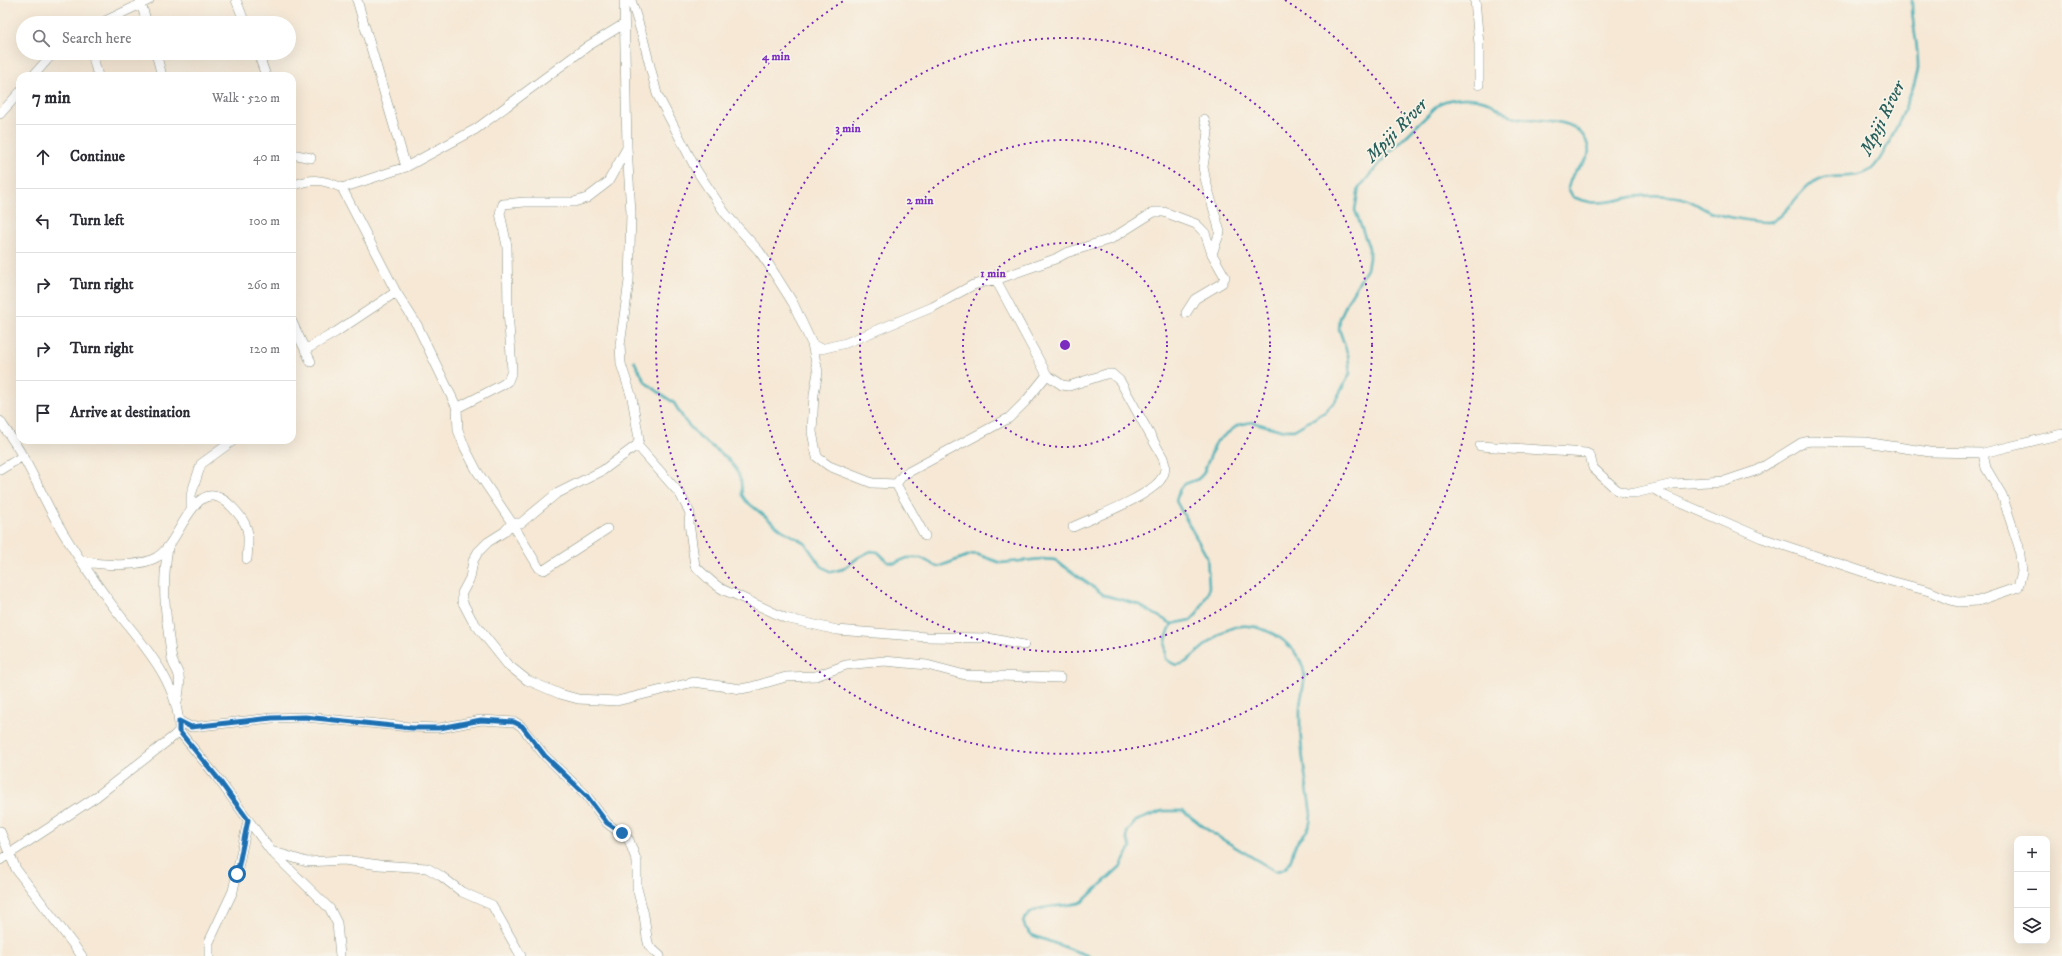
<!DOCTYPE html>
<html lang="en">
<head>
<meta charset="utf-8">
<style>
  body { margin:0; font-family:"IM FELL DW Pica",serif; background:#f7f7f7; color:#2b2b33 }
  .controls { position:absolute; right:12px; bottom:12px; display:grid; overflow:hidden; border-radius:8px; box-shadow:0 4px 16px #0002 }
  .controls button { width:36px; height:36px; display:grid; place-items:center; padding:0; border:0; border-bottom:1px solid #e1e1e2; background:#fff; color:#2b2b33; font:20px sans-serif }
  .stop { position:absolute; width:12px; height:12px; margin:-9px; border:3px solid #1f6fb2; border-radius:50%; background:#fff }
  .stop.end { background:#1f6fb2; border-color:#fff; box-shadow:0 1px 4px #0008 }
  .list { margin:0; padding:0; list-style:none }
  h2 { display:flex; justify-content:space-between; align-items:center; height:52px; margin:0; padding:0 16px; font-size:17px }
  h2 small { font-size:13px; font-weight:400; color:#7c7c81 }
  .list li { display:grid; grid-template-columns:26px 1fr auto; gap:12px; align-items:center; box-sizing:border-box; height:64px; padding:0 16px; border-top:1px solid #e1e1e2 }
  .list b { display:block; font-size:15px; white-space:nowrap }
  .list em { font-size:13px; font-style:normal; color:#7c7c81 }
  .icon { flex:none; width:22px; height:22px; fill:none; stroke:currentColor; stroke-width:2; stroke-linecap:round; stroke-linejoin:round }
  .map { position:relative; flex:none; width:2062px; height:956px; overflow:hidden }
  .search { position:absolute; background:#fff; box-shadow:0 4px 16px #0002; left:16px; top:16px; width:280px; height:44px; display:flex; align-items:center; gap:10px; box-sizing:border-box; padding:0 14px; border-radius:22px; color:#7c7c81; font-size:15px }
  .panel { position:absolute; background:#fff; box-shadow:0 4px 16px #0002; left:16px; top:72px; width:280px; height:372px; border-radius:12px }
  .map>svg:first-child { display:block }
</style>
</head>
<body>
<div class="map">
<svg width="2062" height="956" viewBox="0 0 2062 956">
  <rect width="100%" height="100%" fill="#f7f3e8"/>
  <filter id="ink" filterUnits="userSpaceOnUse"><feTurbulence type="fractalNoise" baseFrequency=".025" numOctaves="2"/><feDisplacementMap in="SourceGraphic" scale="8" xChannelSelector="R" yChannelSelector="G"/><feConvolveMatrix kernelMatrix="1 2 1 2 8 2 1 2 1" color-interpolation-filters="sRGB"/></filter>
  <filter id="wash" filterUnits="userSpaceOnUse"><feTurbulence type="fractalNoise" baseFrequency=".012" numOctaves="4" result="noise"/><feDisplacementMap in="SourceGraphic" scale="16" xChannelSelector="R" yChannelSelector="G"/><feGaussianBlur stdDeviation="0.9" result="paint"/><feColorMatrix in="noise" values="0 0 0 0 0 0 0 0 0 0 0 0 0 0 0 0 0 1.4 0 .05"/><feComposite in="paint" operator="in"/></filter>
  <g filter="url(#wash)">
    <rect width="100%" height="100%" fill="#f6e8d5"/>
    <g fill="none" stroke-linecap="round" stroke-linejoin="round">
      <path stroke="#3cadb6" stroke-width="2.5" d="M634 361 646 383 674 403 685 421 699 437 727 458 736 469 741 481 742 495 746 501 782 530 805 543 820 565 831 572 843 569 859 557 871 551 878 552 888 562 895 563 907 558H921L938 567 970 555 976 554 1001 563 1042 559 1055 560 1104 595 1137 604 1172 624
        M1172 624 1191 620 1197 614 1208 593 1209 586 1207 557 1176 501 1180 488 1185 484 1198 479 1203 474 1216 442 1238 425 1252 422 1281 430H1294L1325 412 1335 401 1350 374 1348 355 1339 329 1340 318 1348 300 1367 269 1369 258V248L1355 210 1359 188 1387 155 1440 103C1454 97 1473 96 1488 102 1496 106 1502 113 1511 116 1537 124 1579 113 1588 146 1592 160 1580 165 1573 174 1571 178 1569 184 1568 188L1573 197C1578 199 1584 201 1590 202 1604 204 1618 200 1632 197 1645 195 1664 195 1677 197 1690 198 1699 207 1710 212 1720 216 1759 223 1769 222 1783 221 1799 190 1813 182 1830 172 1852 181 1869 171 1883 164 1916 86 1918 69 1919 45 1911 24 1912 0
        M1089 956 1032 935 1025 927 1023 921C1036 901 1062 909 1082 902L1121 866 1131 847 1127 839V832L1136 821 1162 811H1183L1212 833 1275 871C1295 869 1289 856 1296 844 1305 830 1310 834 1311 814 1306 779 1299 744 1300 708 1300 697 1306 683 1304 672 1302 659 1290 645 1280 638 1237 610 1219 634 1186 662 1177 667 1174 665 1166 659 1164 645 1166 636 1172 624"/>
    </g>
  </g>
  <g filter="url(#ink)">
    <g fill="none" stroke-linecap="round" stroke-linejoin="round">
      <g stroke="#8a9284" stroke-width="10">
        <path id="minor" d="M140 0 147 23
          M236 0 245 23
          M357 0 406 167
          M631 0 643 38 657 94 697 171 725 213 759 251 769 265 793 303 812 344 821 349 846 343 933 307 973 285 1001 278 1055 259 1066 253 1111 239 1154 212H1164L1196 224 1205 233 1212 254
          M1475 0 1479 44V85
          M101 23 149 0
          M92 53 98 76
          M156 53 162 76
          M258 53 266 76
          M33 76 53 53
          M0 114 20 92
          M292 154 311 158
          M292 186C312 178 323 179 342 188L396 292 417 325 457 408 458 430 465 448 477 471 512 523H521L556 494 602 471 637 445 639 439 632 398 621 364 620 345 629 281 631 213 627 147 624 0
          M342 188 406 167 476 129 588 46 624 24
          M996 280 1047 375 1062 385 1069 386 1106 374H1112L1120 381 1163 458C1166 466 1166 472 1161 479 1149 497 1094 517 1073 527
          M1186 313 1195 299 1222 283 1225 277 1212 254 1220 232 1206 182 1203 167 1208 132 1204 119
          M292 322 311 362
          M812 344 818 372 814 394 812 432 817 457 829 466 872 483 896 484 925 536
          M305 350 336 332 396 292
          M457 408 502 385 508 381 512 371 508 309 507 246 500 213 503 204 525 202H574L587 198 608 182 627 148
          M0 421C8 433 16 444 23 457 36 479 45 502 58 524 74 552 93 579 112 605 140 642 180 681 179 731L174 736 96 797 0 860
          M637 445 680 494 690 513 689 523 695 566C707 577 718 590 734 594L785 618 837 630 927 637 988 638 1024 645
          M1480 446 1586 453 1590 455 1593 468 1617 490 1626 493H1635L1673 484 1725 481 1758 470 1801 443 1810 441 1865 442 1930 452 1983 453 2062 434
          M0 470 23 456
          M896 484 903 475 1009 418 1026 401 1047 375
          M1654 489 1665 496 1762 538 1891 581 1929 591 1947 599 1958 602 1978 601 2018 587 2022 572 2019 547 2002 495 1986 468 1983 453
          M191 508V495L201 464 234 440
          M607 529 544 570 539 568 512 523 504 532 488 542 478 552 473 561 470 578 462 593V601L472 620 507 664 527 680 560 694 578 699 617 701 694 682 741 689 751 687 786 677 816 676 846 665 884 661 927 665 965 675 1060 678
          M168 548C161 587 166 619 172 659 173 665 178 670 179 676 181 686 178 697 176 707
          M82 561C101 565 139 568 157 557 182 543 194 468 232 507 251 526 249 534 247 559
          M179 721 191 727 272 718 305 717 410 727 440 728 481 720 515 722 521 726 545 756 586 795 607 823 629 840 637 862V888L644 915 647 938 649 946 660 956
          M179 731 216 776 271 851 330 909 337 923 340 956
          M0 831 16 869 82 956
          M271 851 307 862 344 860 379 865 427 868 441 876 462 892 492 905 521 956
          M209 956V942L233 891 248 821"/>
      </g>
      <use href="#minor" stroke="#fff" stroke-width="9"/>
    </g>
  </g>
  <g fill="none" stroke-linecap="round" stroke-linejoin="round" filter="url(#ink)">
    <path stroke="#1f6fb2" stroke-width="5" d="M237 874 248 820 216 776 179 731V721L191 727 272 718 305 717 412 728H440L481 720 514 722 522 726 545 756 586 795 607 823 622 833"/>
  </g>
  <g fill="none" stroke="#7b2cbf" stroke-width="2" stroke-dasharray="2 4">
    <circle cx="1065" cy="345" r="102"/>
    <circle cx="1065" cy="345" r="205"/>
    <circle cx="1065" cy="345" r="307"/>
    <path d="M1285 0A409 409 0 1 1 845 0"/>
  </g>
  <g text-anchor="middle" stroke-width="3.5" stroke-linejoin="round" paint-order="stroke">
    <g font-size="18" font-style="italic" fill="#285f5b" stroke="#f7f3e8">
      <text transform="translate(1882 118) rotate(-64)" y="6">Mpiji River</text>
      <text transform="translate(1396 130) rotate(-46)" y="6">Mpiji River</text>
    </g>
  </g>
  <circle cx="1065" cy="345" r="6" fill="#7b2cbf" stroke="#f7f3e8" stroke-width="2"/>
  <g font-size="12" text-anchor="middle" font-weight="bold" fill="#7b2cbf" stroke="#f7f3e8" stroke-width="3.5" stroke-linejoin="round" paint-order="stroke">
    <text x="776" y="60">4 min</text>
    <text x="848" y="132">3 min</text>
    <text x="920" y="204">2 min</text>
    <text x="993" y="277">1 min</text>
  </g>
</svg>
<div class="controls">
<button>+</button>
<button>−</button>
<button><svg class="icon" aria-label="layers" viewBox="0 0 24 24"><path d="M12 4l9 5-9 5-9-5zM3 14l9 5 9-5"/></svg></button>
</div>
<div class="stop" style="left:237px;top:874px"></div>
<div class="stop end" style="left:622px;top:833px"></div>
<div class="search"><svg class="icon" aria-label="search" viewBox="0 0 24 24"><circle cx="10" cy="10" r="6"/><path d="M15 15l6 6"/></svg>Search here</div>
<section class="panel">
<h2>7 min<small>Walk · 520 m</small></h2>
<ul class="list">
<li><svg class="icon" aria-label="ahead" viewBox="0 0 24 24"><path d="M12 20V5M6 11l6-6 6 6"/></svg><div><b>Continue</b></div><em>40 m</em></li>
<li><svg class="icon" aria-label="left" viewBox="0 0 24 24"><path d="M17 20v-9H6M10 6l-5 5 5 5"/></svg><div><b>Turn left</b></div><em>100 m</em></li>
<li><svg class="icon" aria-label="right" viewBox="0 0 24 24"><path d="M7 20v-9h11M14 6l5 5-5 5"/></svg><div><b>Turn right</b></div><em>260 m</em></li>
<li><svg class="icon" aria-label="right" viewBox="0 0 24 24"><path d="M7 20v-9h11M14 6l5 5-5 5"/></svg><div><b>Turn right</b></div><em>120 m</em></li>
<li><svg class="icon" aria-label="arrive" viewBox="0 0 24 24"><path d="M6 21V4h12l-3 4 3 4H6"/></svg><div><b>Arrive at destination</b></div></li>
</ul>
</section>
</div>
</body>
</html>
